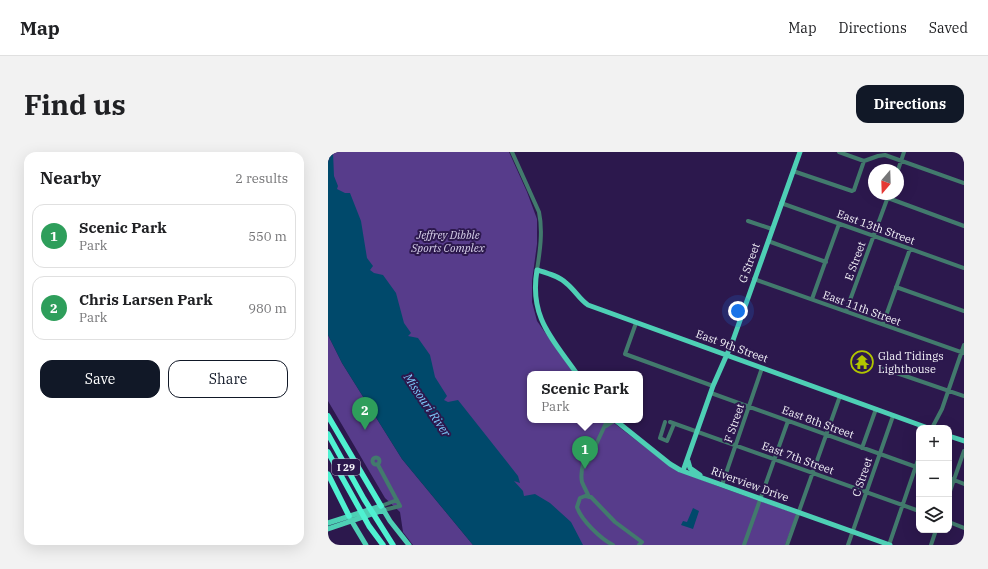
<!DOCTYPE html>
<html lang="en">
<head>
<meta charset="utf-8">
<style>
  body { margin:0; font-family:"IBM Plex Serif",serif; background:#f2f2f2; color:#202124 }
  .controls { position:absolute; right:12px; bottom:12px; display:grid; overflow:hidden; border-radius:8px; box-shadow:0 4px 16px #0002 }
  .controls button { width:36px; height:36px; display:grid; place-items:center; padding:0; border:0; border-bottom:1px solid #e0e0e0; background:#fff; color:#202124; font:20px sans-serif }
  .compass { position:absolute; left:540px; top:12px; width:36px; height:36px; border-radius:50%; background:#fff; box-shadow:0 4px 16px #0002; rotate:199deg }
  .you { position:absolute; left:410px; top:159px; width:14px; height:14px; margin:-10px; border:3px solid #fff; border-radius:50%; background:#1a73e8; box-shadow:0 0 0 6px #1a73e833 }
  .badge { display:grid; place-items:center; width:26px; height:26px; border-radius:50%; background:#111827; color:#fff; font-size:13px; font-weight:700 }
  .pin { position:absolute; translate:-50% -33px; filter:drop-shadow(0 1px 2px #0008) }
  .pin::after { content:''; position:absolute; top:21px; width:14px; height:12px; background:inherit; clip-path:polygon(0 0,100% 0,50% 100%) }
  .popup { position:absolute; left:199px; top:219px; width:116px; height:52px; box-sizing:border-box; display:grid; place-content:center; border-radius:8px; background:#fff; filter:drop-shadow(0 1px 3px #0005); font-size:13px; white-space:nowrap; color:#757577 }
  .popup b { font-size:15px; color:#202124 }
  .popup::after { content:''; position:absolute; left:50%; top:100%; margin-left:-8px; border:8px solid transparent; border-top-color:#fff }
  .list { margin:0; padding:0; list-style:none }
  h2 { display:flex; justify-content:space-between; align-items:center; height:52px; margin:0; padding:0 16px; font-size:17px }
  h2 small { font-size:13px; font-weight:400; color:#757577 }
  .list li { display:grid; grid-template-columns:26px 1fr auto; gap:12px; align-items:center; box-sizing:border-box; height:64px; margin:0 8px 8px; padding:0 8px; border:1px solid #e0e0e0; border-radius:12px }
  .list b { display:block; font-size:15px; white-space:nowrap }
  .list p { margin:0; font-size:13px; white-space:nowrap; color:#757577 }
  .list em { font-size:13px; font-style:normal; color:#757577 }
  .actions { display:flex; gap:8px; padding:12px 16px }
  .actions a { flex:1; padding:9px 0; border:1px solid #111827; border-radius:12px; text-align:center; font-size:14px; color:#111827 }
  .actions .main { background:#111827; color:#fff }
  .icon { flex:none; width:22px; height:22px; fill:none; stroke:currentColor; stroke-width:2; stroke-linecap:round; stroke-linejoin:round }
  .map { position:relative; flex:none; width:636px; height:393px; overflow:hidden; border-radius:12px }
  header { display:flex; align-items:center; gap:24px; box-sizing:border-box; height:56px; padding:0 20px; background:#fff; border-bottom:1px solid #e0e0e0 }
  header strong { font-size:19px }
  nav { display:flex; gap:22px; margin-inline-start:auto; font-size:14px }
  .intro { display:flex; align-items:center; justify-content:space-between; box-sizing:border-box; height:96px; padding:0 24px }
  h1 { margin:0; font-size:28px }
  .button { padding:10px 18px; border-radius:12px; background:#111827; color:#fff; font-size:14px; font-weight:700 }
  main { display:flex; gap:24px; padding:0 24px }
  aside { flex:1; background:#fff; border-radius:12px; box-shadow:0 4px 16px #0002 }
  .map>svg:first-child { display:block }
</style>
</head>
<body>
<header>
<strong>Map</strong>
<nav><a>Map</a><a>Directions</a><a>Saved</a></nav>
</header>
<div class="intro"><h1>Find us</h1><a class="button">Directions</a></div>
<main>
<aside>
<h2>Nearby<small>2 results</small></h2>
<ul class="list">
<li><span class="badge" style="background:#2e9e5b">1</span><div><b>Scenic Park</b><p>Park</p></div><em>550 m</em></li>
<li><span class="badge" style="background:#2e9e5b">2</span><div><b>Chris Larsen Park</b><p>Park</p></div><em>980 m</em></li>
</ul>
<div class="actions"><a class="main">Save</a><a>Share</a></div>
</aside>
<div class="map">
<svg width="636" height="393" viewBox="0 0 636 393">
  <rect width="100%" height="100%" fill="#2c184d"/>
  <path fill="#573c8b" d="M0 0H181L199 40 209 67V92L204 129V150L209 169 246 222H202V268H282L335 309 356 321 392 335 469 362 457 393H241L202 365 120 257 46 141 0 27Z
    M0 183 14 211 74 307 145 393H85L75 380 72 360 57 346 0 249Z"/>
  <path fill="#00496b" d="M0 0H5L6 24 10 34 9 37 17 41H22L33 69 39 106 45 114 42 118 46 121 55 123 68 141 76 171 83 181 80 184 90 186 102 203 107 225 119 244 116 248 120 250 130 248 190 324 192 331 186 329 195 339 196 344 207 342 222 351 243 370 255 393H145L74 307 14 211 0 183Z
    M365 356 371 359 365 377 353 373 355 369 359 370Z"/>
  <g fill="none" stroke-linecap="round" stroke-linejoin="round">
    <path stroke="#427a6d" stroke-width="4" d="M184 0 211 60C215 79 212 99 209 118
      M511 0 536 9 550 4 557 3 636 31
      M570 18 576 0
      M465 19 524 39 526 38 536 9
      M560 46 636 74
      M453 51 636 116
      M420 69 444 77
      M440 89 498 110
      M426 127 636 201
      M568 135 636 159
      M484 147 511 72
      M518 159 561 42
      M308 171 297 202 385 234
      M555 172 582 97
      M554 216 636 244
      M383 241 591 316
      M337 270 332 286 339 289 346 272
      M342 270 591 359
      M278 274 287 268
      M604 276 614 257 636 193
      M534 296 548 257
      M44.5 309a3.5 3.5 0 1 1 7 0a3.5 3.5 0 1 1-7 0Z
      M50 313 72 354 56 358
      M256 313C261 311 266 302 266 297L278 271 281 268
      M621 326 636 332
      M394 333 434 216
      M621 342 636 299
      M261 345C259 340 256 335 254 330 252 320 256 301 266 297
      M53 354 69 348
      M621 370 636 376
      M285 393C273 387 253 368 249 355L252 346 257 344 263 345 287 370 314 390 311 393
      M416 393 460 269
      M459 393 512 244
      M520 393 565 264
      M561 393 591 305
      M603 393 608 378"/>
    <path stroke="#4ecfb5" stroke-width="5" d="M249 222C224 186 201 165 209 118 219 121 231 124 238 131 247 138 251 147 260 153L600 276
      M287 268 342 312 352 318 562 393
      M621 284 636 289
      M360 309 362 316 372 323
      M355 319 385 234 404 191 472 0
      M23 368 38 393
      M0 371 53 354 62 369 81 393
      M0 377 56 358"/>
    <path stroke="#4ff1d1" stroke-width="5.5" d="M0 264 53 354
      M0 282 36 347 65 393
      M0 300 41 374 55 393
      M0 322 21 364"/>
  </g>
  <defs>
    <g id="temple-ring" transform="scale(1.15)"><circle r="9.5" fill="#2c184d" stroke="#b1c500" stroke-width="1.5"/><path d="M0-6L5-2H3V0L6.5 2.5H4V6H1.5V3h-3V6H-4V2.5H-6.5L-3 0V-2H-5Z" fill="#b1c500"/></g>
  </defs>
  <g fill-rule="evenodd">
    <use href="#temple-ring" x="534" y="210"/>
  </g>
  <g text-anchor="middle" stroke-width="4" stroke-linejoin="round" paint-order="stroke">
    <rect fill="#2c184d" stroke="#b9b2c6" stroke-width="1" x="4" y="307" width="28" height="16" rx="3"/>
    <g font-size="10" font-weight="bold" fill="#f5f4fa">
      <text x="18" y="319">I 29</text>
    </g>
    <g font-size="11" fill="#f5f4fa" stroke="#2c184d">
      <text transform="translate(548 75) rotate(20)" y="4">East 13th Street</text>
      <text transform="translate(527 109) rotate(-70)" y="4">E Street</text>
      <text transform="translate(421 111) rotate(-70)" y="4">G Street</text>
      <text transform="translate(534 156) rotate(20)" y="4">East 11th Street</text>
      <text transform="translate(404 194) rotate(20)" y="4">East 9th Street</text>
      <text transform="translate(490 270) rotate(20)" y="4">East 8th Street</text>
      <text transform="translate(406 271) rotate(-71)" y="4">F Street</text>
      <text transform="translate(470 306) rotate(20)" y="4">East 7th Street</text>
      <text transform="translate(534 325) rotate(-71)" y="4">C Street</text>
      <text transform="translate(422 332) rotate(20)" y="4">Riverview Drive</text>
    </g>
    <g font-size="11" font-style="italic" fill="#d9d3eb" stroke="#2c184d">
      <text x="120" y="87">Jeffrey Dibble<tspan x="120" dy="13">Sports Complex</tspan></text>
    </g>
    <g font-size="11" fill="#f5f4fa" stroke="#2c184d" text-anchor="start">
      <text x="550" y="208">Glad Tidings<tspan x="550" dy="13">Lighthouse</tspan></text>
    </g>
    <g font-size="12" font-style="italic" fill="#7dcbfb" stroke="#2c184d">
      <text transform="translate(99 253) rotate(56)" y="4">Missouri River</text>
    </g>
  </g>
</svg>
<div class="controls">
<button>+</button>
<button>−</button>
<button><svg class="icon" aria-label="layers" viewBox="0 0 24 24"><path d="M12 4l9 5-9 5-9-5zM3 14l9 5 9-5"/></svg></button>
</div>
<svg class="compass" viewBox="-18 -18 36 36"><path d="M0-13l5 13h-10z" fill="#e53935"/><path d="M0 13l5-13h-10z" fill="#757577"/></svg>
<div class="you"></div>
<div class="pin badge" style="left:257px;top:317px;background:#2e9e5b">1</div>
<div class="popup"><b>Scenic Park</b>Park</div>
<div class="pin badge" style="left:37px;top:278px;background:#2e9e5b">2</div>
</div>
</main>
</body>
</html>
